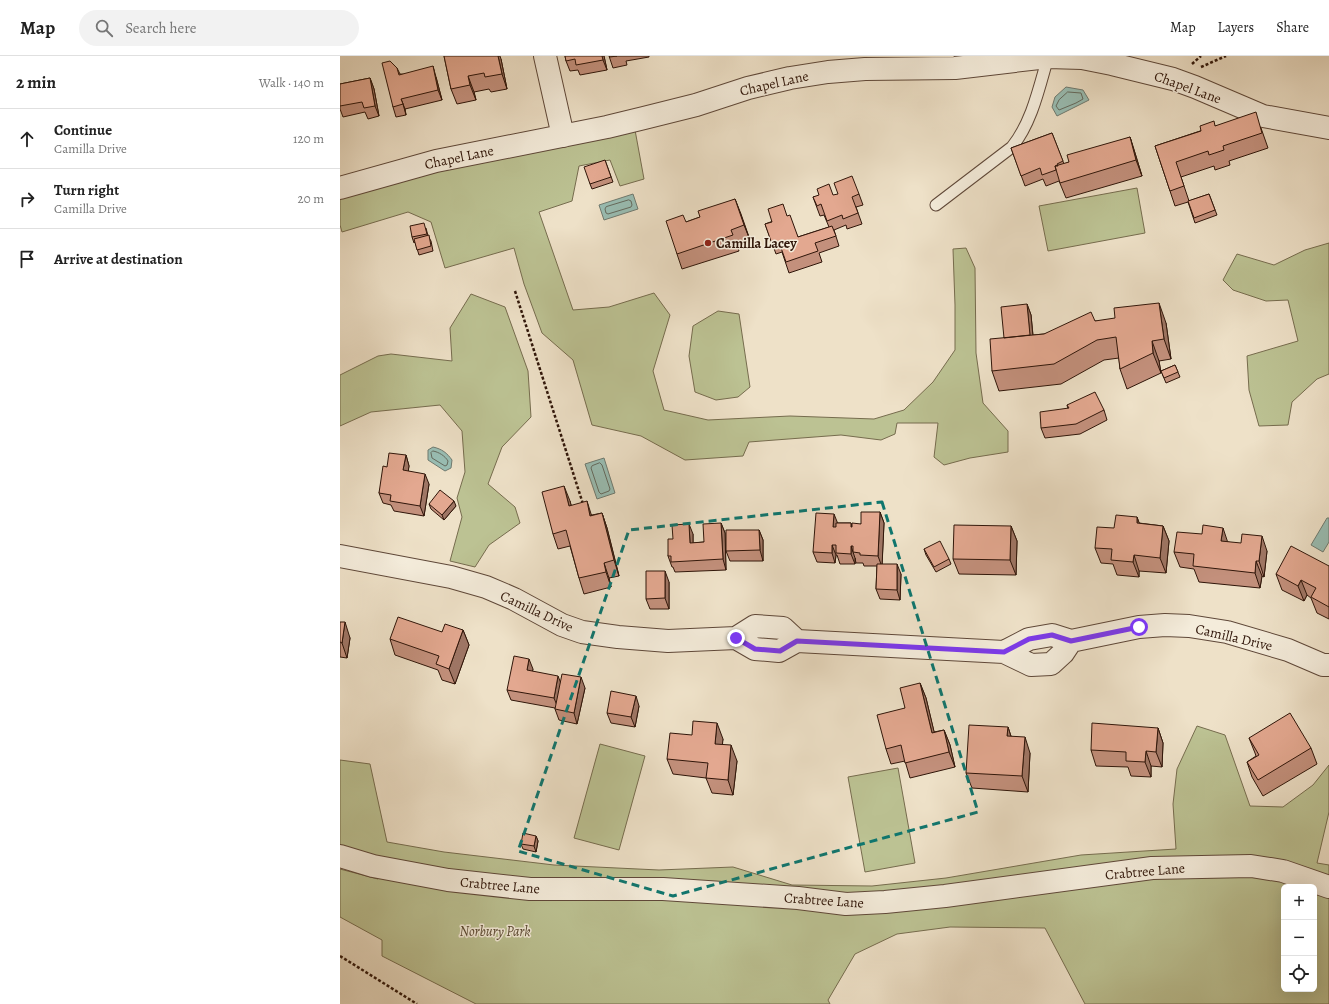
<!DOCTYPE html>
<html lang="en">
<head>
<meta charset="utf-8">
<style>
  body { margin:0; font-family:Alegreya,serif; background:#f2f2f2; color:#222 }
  .controls { position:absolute; right:12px; bottom:12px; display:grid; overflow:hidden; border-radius:6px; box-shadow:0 4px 16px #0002 }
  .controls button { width:36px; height:36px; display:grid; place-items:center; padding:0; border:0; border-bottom:1px solid #e0e0e0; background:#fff; color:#222; font:20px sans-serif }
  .stop { position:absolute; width:12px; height:12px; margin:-9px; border:3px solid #7c3aed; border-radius:50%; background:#fff }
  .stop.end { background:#7c3aed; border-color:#fff; box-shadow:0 1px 4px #0008 }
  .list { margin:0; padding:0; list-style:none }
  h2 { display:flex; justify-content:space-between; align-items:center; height:52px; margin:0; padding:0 16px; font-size:17px }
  h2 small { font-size:13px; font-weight:400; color:#767676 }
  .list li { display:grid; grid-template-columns:26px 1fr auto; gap:12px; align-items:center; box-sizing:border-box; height:60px; padding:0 16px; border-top:1px solid #e0e0e0 }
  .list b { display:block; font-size:15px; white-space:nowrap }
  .list p { margin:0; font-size:13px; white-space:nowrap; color:#767676 }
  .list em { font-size:13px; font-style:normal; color:#767676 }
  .icon { flex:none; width:22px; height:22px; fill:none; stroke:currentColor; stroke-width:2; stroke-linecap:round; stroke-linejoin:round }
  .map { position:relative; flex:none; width:989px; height:948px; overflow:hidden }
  header { display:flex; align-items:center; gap:24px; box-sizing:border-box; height:56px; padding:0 20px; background:#fff; border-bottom:1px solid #e0e0e0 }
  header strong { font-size:19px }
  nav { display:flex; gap:22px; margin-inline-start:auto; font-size:14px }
  .search { width:280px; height:36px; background:#f2f2f2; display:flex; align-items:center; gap:10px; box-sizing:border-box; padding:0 14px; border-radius:22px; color:#767676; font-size:15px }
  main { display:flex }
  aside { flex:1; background:#fff }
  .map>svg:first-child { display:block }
</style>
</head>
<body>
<header>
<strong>Map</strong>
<div class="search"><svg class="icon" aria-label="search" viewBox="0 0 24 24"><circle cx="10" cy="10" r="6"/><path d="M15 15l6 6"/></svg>Search here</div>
<nav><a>Map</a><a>Layers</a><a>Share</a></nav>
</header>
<main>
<aside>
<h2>2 min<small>Walk · 140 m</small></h2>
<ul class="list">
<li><svg class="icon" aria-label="ahead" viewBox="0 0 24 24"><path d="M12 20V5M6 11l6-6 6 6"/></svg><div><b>Continue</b><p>Camilla Drive</p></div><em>120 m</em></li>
<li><svg class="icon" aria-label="right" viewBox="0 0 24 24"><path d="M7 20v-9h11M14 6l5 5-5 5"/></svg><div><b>Turn right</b><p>Camilla Drive</p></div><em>20 m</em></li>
<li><svg class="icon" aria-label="arrive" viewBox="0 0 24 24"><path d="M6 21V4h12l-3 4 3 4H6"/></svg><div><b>Arrive at destination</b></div></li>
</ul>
</aside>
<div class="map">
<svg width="989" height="948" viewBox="0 0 989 948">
  <rect width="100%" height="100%" fill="#eee1c8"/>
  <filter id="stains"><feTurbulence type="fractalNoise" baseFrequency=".005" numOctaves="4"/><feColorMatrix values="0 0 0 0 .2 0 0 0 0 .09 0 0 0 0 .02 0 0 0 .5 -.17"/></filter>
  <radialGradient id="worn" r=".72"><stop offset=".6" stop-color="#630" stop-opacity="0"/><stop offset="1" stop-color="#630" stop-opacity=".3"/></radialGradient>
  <path fill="#bcc293" stroke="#766c4e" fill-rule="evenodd" d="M295 74 304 123 280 130 270 104 239 110 232 145 199 156 233 254 269 251 314 237 330 259 313 315 324 354 368 364 450 360 534 363 564 354 593 326 615 294V249L613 193 626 192 635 212 636 297 643 347 668 375V396L630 402 604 409 594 401 598 367H557L555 378 541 384 501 379 409 386 403 400 345 404 301 380 252 369 233 304 202 277 184 228 174 192 105 212 91 166 68 156 2 176 0 169V141L33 129Z
    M797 132 805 177 708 195 699 150Z
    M989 187V318L977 323 952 346 948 369 919 370 909 334 907 300 958 285 948 244 926 245 893 234 883 224 897 198 934 209 965 194Z
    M131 238 165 251 188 315 191 361 162 391 148 428 175 451 180 467 149 489 135 511 110 505 122 461 117 442 125 416 122 375 100 349 31 356 0 370V319L38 300 51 298 112 305 110 272Z
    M378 255 399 258 410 331 398 341 376 344 355 336 349 300 353 270Z
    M857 670 885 679 910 750 943 751 973 729 989 709V756L977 807 989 809V948H745L705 872 610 871 557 878 515 898 488 944 490 948H136L42 900V884L0 861V813L38 823 42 805 0 793V704L30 708 47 786 104 796 214 809 319 814 393 811 452 829 532 830 606 822 741 799 836 793 833 748 837 713ZM944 831H974V933H944Z
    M260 688 305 700 279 794 234 782Z
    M558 712 575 807 525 816 508 721Z"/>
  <path fill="#99beb4" stroke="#6f7a70" d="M726 31 743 34 749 44 717 60 712 51 715 41Z
    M293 138 298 153 264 164 259 149Z
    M93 391C102 393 107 397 112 404L111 412 105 415 88 404V394Z
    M264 402 275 437 257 443 245 408Z
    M987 462H989V486L983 496 971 489Z"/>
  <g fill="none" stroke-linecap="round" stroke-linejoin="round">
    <path stroke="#646a5e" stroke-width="1" d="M728 36 741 37 743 43 736 47 719 54 716 50 719 44Z
      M289 144 291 145 292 149 291 151 268 158 266 157 265 153 266 151Z
      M93 395C99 396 105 400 108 405L107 409 105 410 92 402 91 397Z
      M260 407 262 409 270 433 269 435 261 438 259 436 251 412 252 410Z"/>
    <g stroke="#5f4839" stroke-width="13">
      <path id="service" d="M596 149 672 91C692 66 699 32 708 1"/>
    </g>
    <g stroke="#5f4839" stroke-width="24">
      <path id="minor" d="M205 0 223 80
        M0 132 96 105 267 71 304 62 356 49 408 32 450 22 488 16 525 13 615 12 708 1 742 2 772 8 833 23 855 31 923 60 989 72
        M0 500 111 521 146 531 174 543 222 569 242 576 278 581 328 585 396 582 415 570 443 572 457 585 664 596 689 583 712 579 731 585 799 571 825 569 849 570 887 576 948 594 983 609H989
        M396 582 415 593 439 595 457 585
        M664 596 691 609 711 608 723 597 731 585
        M0 800 33 810 108 824 190 833H323L458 842 506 848 545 846 605 840 812 812 911 810 943 815 989 831"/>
    </g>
    <path stroke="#2f1509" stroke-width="2.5" stroke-dasharray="3 2" stroke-linecap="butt" d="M852 8 861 0
      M861 11 886 0
      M175 235 243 448
      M0 900 77 948"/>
    <use href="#service" stroke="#f4ecdb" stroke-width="11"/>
    <use href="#minor" stroke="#f4ecdb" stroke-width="22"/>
  </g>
  <path fill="#c3907c" stroke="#2f1509" d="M104 0 161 3 167 33 151 36 149 33 134 36 136 44 117 48 111 33Z
    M225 0H264L267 14 240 19 238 14 230 15 226 5Z
    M269 0H309V1L286 5 287 9 273 12Z
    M57 12 60 18 96 21 102 44 65 53 66 59 56 61 53 51Z
    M30 22 34 33 39 60 28 63 25 56 3 61 0 53V28Z
    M875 70 921 72 928 92 889 105 890 109 875 114 874 110 841 121 849 145 869 138 877 159 855 167 848 146 835 150 815 90Z
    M712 77 724 108 729 106 790 81 795 97 802 120 726 142 719 125 706 130 703 123 685 130 671 92Z
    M265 104 273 126 252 133 250 128Z
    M519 138 523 149 516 151 522 168 507 173 506 169 494 174 499 190 479 197 482 206 449 217 442 196 436 198 425 168 447 160 458 181 489 171 484 159 480 160 473 141Z
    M395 143 410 184 397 189 399 195 342 213 337 198 346 166 360 161Z
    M86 172 88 180 91 185 93 195 79 199 75 186 74 187 72 181Z
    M687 248 691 259 693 279 704 278 755 265 826 267 831 303 819 305 821 317 787 333 780 313 779 302 764 304 721 328 659 335 652 315 664 282Z
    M835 309 840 321 826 327 821 315Z
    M727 349 764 354 767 364 740 378 705 382 701 372 728 353Z
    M66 399 69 410 68 415 89 428 84 460 54 455 51 449 43 447 39 437 47 411Z
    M230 445 231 449 252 459 262 457 267 472 279 520 269 522 271 531 244 538 239 522 230 490 218 493 213 478Z
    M89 448 116 450 104 464 91 453Z
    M540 456 544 467 542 508 561 518 560 544 540 543 536 533 537 510H524L523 507H516L515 502V508H500L497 499H496L495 507 477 506 473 496 498 467H511L512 471 521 468Z
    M797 461 799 467 823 470 829 485 826 517 799 515V521L777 519 773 508 761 507 755 492 774 472Z
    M381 467 385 477 386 514 335 516 333 511H332L328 500 333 483 353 478V487L364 486Z
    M671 470 677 485 676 519 619 518 613 503Z
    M419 474 423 484V505H390L386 495Z
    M888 486 927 495 924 521 922 520 920 532 859 526 854 513 840 511 834 496Z
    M584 493 609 503 611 508 596 516 586 499Z
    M989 510V563L977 557 971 542 967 539 964 545 942 534 936 518Z
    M329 526V553H310L306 543Z
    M0 566 10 582 7 602 0 601Z
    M123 574 129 589 115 628 102 624 98 614 55 599 50 583 102 576Z
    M193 613 192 615 220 626 245 632 237 668 219 664 215 653V652L171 644 167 634Z
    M580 627 586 642 594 676 604 674 610 689 615 711 570 722 565 705 551 708 546 693 565 652Z
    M299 650 295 671 271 667 267 657Z
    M668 671 671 680 690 697 688 736 632 732 626 717Z
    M818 672 823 687 822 711 811 710V721L791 720 788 711 756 710 751 694Z
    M909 682 971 692 977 708 923 740 912 721 907 706 916 700 915 697Z
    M383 683 382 688 397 705 393 739 372 737 366 722 333 718 327 703Z
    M196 780 198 785 196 796 183 793 181 788Z"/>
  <path fill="#9f7665" stroke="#2f1509" d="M158 0H160L161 3 167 33 162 18Z
    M262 0H264L267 14 263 4Z
    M93 10 96 21 102 44 98 34Z
    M128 20 134 36 136 44 130 29Z
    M30 22 34 33 39 60 35 50Z
    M61 43 65 53 66 59 63 48Z
    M790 81 795 97 802 120 796 104Z
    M395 143 401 158 410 184 404 169Z
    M819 247 826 267 831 303 824 283Z
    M687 248 691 259 694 292 690 282Z
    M812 285 819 305 821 317 813 297Z
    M66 399 69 410 67 425 63 414Z
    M85 418 89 428 84 460 80 450Z
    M224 430 230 445 235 465 229 450Z
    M114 445 116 450 104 464 102 459Z
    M247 445 252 461 250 460Z
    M540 456 544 467 542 511 538 500Z
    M262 457 267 472 279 520 274 504Z
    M494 458 498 468 497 481 493 471Z
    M797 461 803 477 797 467Z
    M381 467 385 477 386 514 383 503Z
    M349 468 353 478V498L350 487Z
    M671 470 677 485 676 519 670 504Z
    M823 470 829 485 826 517 820 502Z
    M883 472 888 487 881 485Z
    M419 474 423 484V505L420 494Z
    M922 480 927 495 924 521 919 505Z
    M492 489 496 499 495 507 492 497Z
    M511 490 515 502V508L511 498Z
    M794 499 799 515V521L793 506Z
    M916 505 922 520 920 532 915 517Z
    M264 507 269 522 271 531 266 516Z
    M557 508 561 518 560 544 557 534Z
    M325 515 329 526V553L325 542Z
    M961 524 967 539 964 545 958 530Z
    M5 566 10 582 7 602 2 587Z
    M123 574 129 589 115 628 109 613Z
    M189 603 193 613 191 624 187 614Z
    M218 620 222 630 218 652 214 642Z
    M241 621 245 632 237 668 234 657Z
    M580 627 586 642 598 692 592 677Z
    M296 640 299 650 295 671 291 661Z
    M377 667 383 683 381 703 375 688Z
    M668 671 673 687 667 680Z
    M818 672 823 687 822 711 816 696Z
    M604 674 610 689 615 711 609 696Z
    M685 681 690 697 688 736 682 720Z
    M391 689 397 705 393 739 388 724Z
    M806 695 811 710V721L805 706Z
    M196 780 198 785 196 796 194 790Z"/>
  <path fill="#e3a890" stroke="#2f1509" d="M104 0H158L162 18 145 21 144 17 128 20 130 29 111 33Z
    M225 0H262L263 4 236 9 235 3 226 5Z
    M269 0H277L270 1Z
    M50 5 57 12 59 19 93 10 98 34 61 43 63 48 53 51 42 7Z
    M30 22 35 50 24 52 22 46 0 50V28Z
    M916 56 922 77 883 90 884 94 869 99 868 95 836 106 844 130 830 135 815 90 861 75 860 70 874 65 875 70Z
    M712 77 723 105 717 108 718 110H715L716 114 702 119 700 112 681 120 671 92Z
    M790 81 796 104 720 127 715 110 729 106 727 99Z
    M265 104 271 121 250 128 244 111Z
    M512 120 519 138 512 141 518 157 503 163 502 159 487 165 481 148 477 150 473 141 479 139 477 133 489 128 493 139 498 138 494 127Z
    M869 138 875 154 854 162 848 145Z
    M395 143 404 169 391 174 393 179 337 198 326 165 343 159 346 166 360 161 358 155Z
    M443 148 447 160 450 159 458 181 492 170 496 180 475 187 478 195 446 206 439 186 432 188 425 168 432 166 428 153Z
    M84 167 87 178 72 181 70 170Z
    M89 179 91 190 77 194 74 183Z
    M819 247 824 283 812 285 813 297 780 313 776 281 757 284 714 308 652 315 650 283 704 278 751 256 755 265 775 262 774 252Z
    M687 248 690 279 664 282 661 251Z
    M835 309 838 316 824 322 821 315Z
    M755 336 764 354 736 368 701 372 700 356 729 352 727 349Z
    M49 397 66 399 63 414 85 418 80 450 50 445 51 439 39 437 43 410 47 411Z
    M224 430 229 450 247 445 250 460 262 457 274 504 264 507 266 516 239 522 226 474 213 478 202 436Z
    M100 434 114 445 102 459 89 448Z
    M521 456H540L538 500 520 499V497L513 496V490H511V498L496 497V489H492V497L473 496 476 457 494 458 493 471H496V467H511V471H512V467L521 468Z
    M776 459 797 461V467L823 470 820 502 794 499 793 506 771 504 772 493 755 492 757 471 774 472Z
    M381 467 383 503 331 506V500H328V483H333L332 469 349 468 350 487 364 486 363 468Z
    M614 469 671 470 670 504 613 503Z
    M863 469 883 472 881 485 901 487 902 478 922 480 919 505H916L915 517 853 510 854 498 834 496 837 476 862 478Z
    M386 474H419L420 494 386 495Z
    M600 485 609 503 594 511 584 493Z
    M951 490 989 510V551L971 541 976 532 961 524 958 530 936 518Z
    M537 508H557V534L536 533Z
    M306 515H325V542L306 543Z
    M58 561 102 576 105 568 123 574 109 613 96 608 99 600 50 583Z
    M0 566H5L2 587 0 586Z
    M174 600 189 603 187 614 218 620 214 642 167 634Z
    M222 618 241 621 234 657 215 653Z
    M580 627 592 677 604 674 609 696 565 707 561 689 546 693 537 659 565 652 560 632Z
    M271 635 296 640 291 661 267 657Z
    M950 657 971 692 918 724 907 706 919 699 909 682Z
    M353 665 377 667 375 688 391 689 388 724 366 722 368 707 327 703 330 677 352 679Z
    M752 667 818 672 816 696 806 695 805 706 786 705V696L751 694Z
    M629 669 668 671 667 680 685 681 682 720 626 717Z
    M183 777 196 780 194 790 181 788Z"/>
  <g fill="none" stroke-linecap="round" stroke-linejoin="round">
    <path stroke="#7c3aed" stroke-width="5" d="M396 582 415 593 440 595 457 585 664 596 689 583 712 579 731 585 799 571"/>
  </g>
  <path fill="none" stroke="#0f766e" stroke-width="3" stroke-dasharray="8 5" stroke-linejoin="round" d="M542 446 638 756 333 840 178 795 289 474Z"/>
  <circle fill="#8f2418" stroke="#f4ecdb" stroke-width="1.5" cx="368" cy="187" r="4"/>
  <g text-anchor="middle" stroke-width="3" stroke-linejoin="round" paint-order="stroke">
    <g font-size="14" fill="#2f1509" stroke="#f4ecdb">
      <text transform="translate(434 27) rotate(-13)" y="5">Chapel Lane</text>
      <text transform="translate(848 31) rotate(20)" y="5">Chapel Lane</text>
      <text transform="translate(119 101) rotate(-12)" y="5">Chapel Lane</text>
      <text transform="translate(197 555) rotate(25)" y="5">Camilla Drive</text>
      <text transform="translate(894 581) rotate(13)" y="5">Camilla Drive</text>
      <text transform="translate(805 815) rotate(-5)" y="5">Crabtree Lane</text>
      <text transform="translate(160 829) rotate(5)" y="5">Crabtree Lane</text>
      <text transform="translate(484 844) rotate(4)" y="5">Crabtree Lane</text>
    </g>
    <g font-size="14" font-weight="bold" fill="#2f1509" stroke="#f4ecdb" text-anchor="start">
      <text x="376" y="192">Camilla Lacey</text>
    </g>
    <g font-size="14" font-style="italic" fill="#594932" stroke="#f4ecdb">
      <text x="155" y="880">Norbury Park</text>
    </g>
  </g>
  <rect width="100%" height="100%" filter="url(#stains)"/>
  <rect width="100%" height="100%" fill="url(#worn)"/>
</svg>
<div class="controls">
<button>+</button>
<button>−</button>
<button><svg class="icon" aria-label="locate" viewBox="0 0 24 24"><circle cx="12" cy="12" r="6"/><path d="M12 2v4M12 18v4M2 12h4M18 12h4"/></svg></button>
</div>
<div class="stop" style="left:799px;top:571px"></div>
<div class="stop end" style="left:396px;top:582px"></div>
</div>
</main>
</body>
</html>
